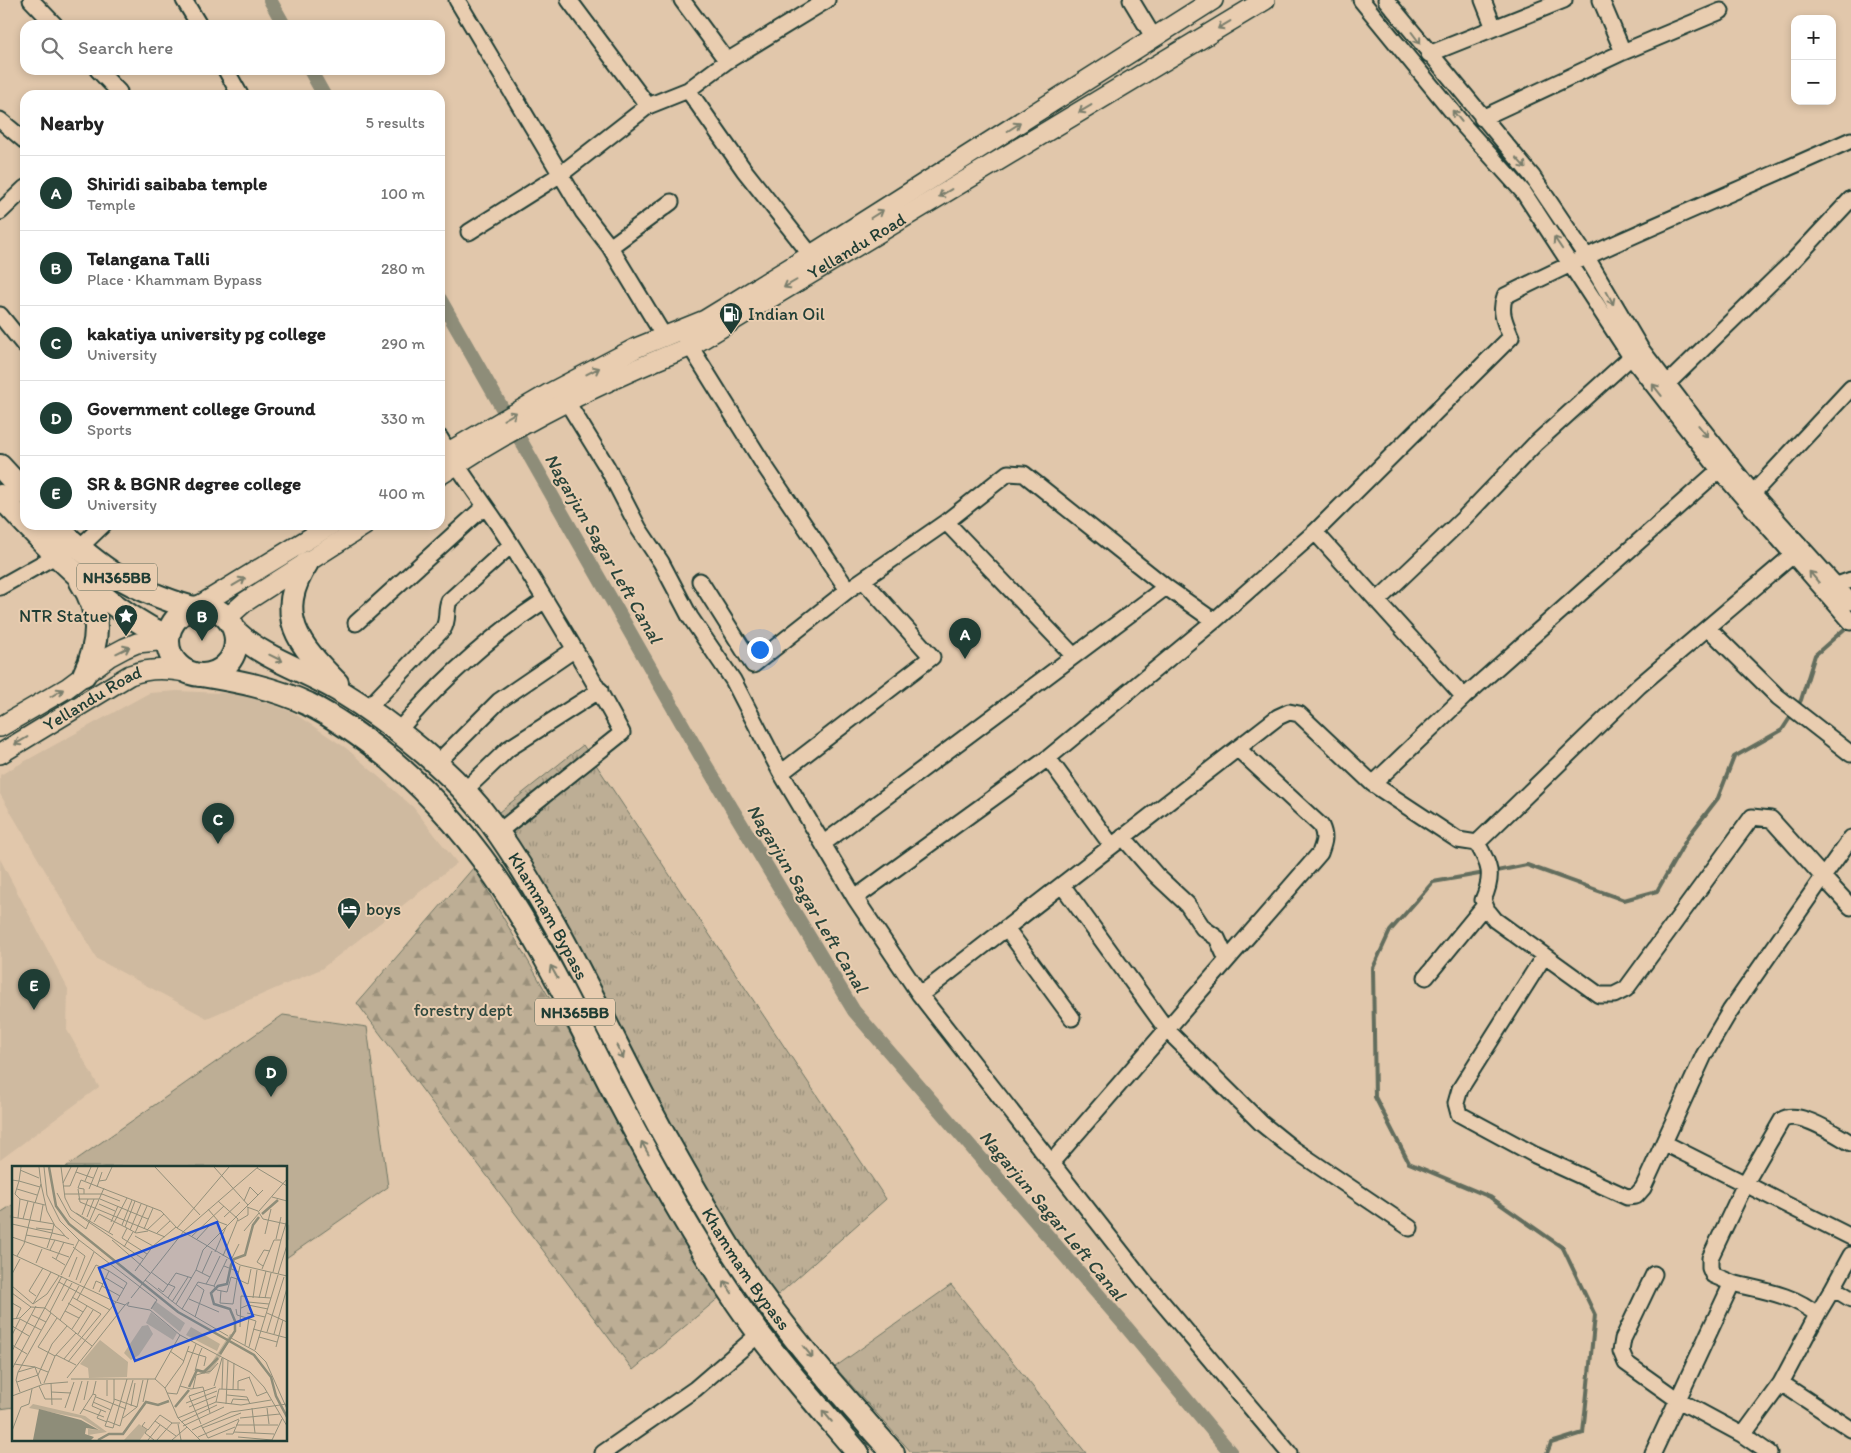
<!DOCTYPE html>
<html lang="en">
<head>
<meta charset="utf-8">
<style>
  body { margin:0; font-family:Itim,sans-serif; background:#f2f2f2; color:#222 }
  .controls { position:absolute; right:15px; top:15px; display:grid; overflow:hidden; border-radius:10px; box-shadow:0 2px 8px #0003 }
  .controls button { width:45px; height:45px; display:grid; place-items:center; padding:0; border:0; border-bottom:1px solid #e0e0e0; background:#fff; color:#222; font:25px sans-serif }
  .you { position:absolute; left:759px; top:649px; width:18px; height:18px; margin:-12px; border:4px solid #fff; border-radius:50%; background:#1a73e8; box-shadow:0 0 0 8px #1a73e833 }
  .badge { display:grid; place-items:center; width:32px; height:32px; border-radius:50%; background:#1f3d34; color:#fff; font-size:16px; font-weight:700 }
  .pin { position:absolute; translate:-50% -41px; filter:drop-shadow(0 1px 2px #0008) }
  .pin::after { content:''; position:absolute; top:26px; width:18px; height:15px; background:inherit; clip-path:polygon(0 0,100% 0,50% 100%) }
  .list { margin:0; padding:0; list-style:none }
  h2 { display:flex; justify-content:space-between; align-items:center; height:65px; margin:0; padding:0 20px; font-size:21px }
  h2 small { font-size:16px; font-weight:400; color:#767676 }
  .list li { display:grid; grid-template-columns:32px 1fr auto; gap:15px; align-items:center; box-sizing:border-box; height:75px; padding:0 20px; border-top:1px solid #e0e0e0 }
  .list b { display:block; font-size:19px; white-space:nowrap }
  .list p { margin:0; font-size:16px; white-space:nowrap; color:#767676 }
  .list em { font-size:16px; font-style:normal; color:#767676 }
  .icon { flex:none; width:28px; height:28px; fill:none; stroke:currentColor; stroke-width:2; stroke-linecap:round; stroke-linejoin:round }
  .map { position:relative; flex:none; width:1851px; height:1453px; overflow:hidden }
  .search { position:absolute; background:#fff; box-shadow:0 2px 8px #0003; left:20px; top:20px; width:425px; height:55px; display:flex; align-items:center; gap:12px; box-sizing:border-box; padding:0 18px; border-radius:15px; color:#767676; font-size:19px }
  .panel { position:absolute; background:#fff; box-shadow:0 2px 8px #0003; left:20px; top:90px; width:425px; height:440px; border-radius:15px }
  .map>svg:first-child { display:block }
</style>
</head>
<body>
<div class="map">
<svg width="1851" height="1453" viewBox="0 0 1851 1453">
  <defs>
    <pattern id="grass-tufts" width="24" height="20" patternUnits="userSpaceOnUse" patternTransform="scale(1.25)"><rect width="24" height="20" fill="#bdae95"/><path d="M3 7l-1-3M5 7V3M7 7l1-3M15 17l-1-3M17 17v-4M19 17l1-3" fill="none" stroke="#998f7a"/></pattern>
    <pattern id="forest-firs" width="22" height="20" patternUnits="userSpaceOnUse" patternTransform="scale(1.25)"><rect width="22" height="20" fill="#bdae95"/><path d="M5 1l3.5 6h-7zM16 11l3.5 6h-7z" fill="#998f7a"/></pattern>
  </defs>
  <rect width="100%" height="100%" fill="#e1c7ab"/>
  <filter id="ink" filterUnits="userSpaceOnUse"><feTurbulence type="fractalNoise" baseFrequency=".02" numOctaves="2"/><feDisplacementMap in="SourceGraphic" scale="10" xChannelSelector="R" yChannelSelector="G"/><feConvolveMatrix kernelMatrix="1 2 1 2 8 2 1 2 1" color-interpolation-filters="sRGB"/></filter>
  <g filter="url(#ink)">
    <path fill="#cfbaa0" d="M177 691 243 694 292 712 346 748 413 807 457 863 321 969 207 1018 97 959 0 794V775L149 693Z
      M0 859 68 989 67 1030 99 1087 0 1160Z"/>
    <path fill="url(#grass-tufts)" stroke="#6e7664" d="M583 745 886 1199 770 1302 494 816Z
      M951 1285 1086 1453H912L835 1367Z"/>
    <path fill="url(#forest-firs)" stroke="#6e7664" d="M474 867 721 1296 633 1370 357 1003Z"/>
    <path fill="#bdae95" stroke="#6e7664" d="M283 1015 367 1027 388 1187 286 1258V1167H66Z
      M14 1204V1407L0 1409V1213Z"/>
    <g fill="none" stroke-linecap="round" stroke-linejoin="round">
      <path stroke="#626d5d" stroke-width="4" d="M1797 707 1801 700 1815 655 1849 625
        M1492 872 1527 865 1624 900 1657 891 1688 837 1718 798 1734 757 1782 730 1793 713
        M1485 873 1433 882 1390 931 1373 968 1375 1097 1409 1163 1490 1197 1563 1248 1595 1315 1583 1433 1551 1443 1547 1453"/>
      <path stroke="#8e8d79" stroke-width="14" d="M270 0 284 25
        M310 70 324 95
        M440 299 704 762 854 1011 1128 1329 1231 1453"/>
      <g stroke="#1f3d34" stroke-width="19">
        <path id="minor" d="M31 0 55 25
          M184 0 199 25
          M457 0 583 212 610 247 665 338
          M569 0 648 106
          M682 0 727 61
          M1131 0 1154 38
          M1361 0 1464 126 1524 193 1631 357 1719 470 1851 622
          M1386 0 1532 176 1586 256 1641 349 1692 416 1753 493 1851 602
          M1483 0 1494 28
          M1601 0 1623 52
          M1429 54 1564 0
          M98 70 119 92
          M226 70 240 95
          M688 90 744 170 811 255
          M1482 118 1623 52 1721 11
          M0 120 25 141
          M0 212 25 188
          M469 232 561 174 648 106 688 90 727 61 827 0
          M610 247 671 202
          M0 315 25 346
          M685 338 764 465 848 590
          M1667 384 1793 261 1851 199
          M567 402 607 467 639 529 661 562 690 617 733 680 781 773 855 898 920 995 1144 1281 1289 1453
          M440 438C462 476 489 509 512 546 550 607 588 669 622 733L497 833
          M1753 493 1851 388
          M946 522 1074 656
          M1315 532 1464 697 1719 470
          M79 548 103 525
          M700 581 753 665 848 590 946 522 1008 473 1024 474 1166 587 1214 621
          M1837 585 1851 580
          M0 587 57 555
          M1377 601 1464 518 1535 444 1631 357
          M356 623 485 506
          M1708 628 1778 697 1851 754
          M367 709 443 629C449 620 445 611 449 601L511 545
          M398 731C440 682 490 636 545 600
          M1048 758 1112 846
          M436 764 499 701 575 649
          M781 773 932 657 863 580
          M1373 784 1458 840 1477 843 1639 686 1794 554
          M463 792 508 749 600 690
          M1123 837 1156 875 1187 904 1203 928 1217 938 1227 960
          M824 843 1166 587
          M1477 843C1490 865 1494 875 1483 900L1487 910 1495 920 1599 995H1614L1626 989 1752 817 1771 819 1823 877 1851 838
          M1062 885 1167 1030 1261 1123 1292 1148 1410 1228
          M855 898 1048 758 1214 621 1315 532 1511 337C1505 323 1499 311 1505 296 1618 239 1736 192 1851 140
          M1006 928 1072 1018
          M1544 956 1460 1089 1456 1103 1459 1114 1535 1155 1627 1197 1636 1196 1643 1188 1704 1055 1730 1011 1823 877 1851 907
          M1426 977 1485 905
          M920 995 1278 717 1289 712 1299 714 1373 784 1464 697
          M1664 1143 1851 1237
          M1051 1163 1320 853C1324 842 1326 837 1321 826L1238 749
          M1654 1274 1623 1339 1621 1351 1626 1363 1678 1400 1743 1435 1769 1453
          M1732 1283C1760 1290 1796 1295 1817 1315L1833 1288 1851 1299
          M1833 1288 1851 1255
          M1781 1383 1851 1429
          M1743 1435 1781 1383 1817 1315
          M603 1453 695 1389 759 1334
          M1653 1453 1732 1283 1713 1275 1710 1268V1258L1746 1182 1782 1120C1798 1109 1835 1134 1851 1143"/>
      </g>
      <g stroke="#1f3d34" stroke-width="22">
        <g id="major">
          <path d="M440 457 550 393 636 348 705 320 811 255 1213 0"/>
          <path id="s1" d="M440 475C518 424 602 381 689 347L1265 0"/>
          <path d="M197 607 331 525"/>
          <path d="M228 617 245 602 365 525"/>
          <path d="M0 727 67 688 110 656 125 648 137 643 168 640"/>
          <path id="s2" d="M0 754 130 675C151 667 169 669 191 673"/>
        </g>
      </g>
      <g stroke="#1f3d34" stroke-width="26">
        <g id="highway">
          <path d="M0 466 25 493"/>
          <path d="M0 496 25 523"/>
          <path d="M27 525C67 568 114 612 168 637"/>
          <path d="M54 525C102 570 129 589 193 608"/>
          <path d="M307 563C273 615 299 645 337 683"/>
          <path d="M81 582C102 613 99 643 84 675"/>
          <circle cx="202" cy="641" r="34"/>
          <path id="s3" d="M236 632C264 659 305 670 338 690 391 722 456 774 492 824 561 920 607 1032 664 1135 685 1172 706 1210 729 1247 774 1319 836 1389 893 1453"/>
          <path d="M201 675C238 681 274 688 308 704 338 719 365 739 391 760 498 851 549 964 611 1086 632 1126 654 1167 677 1207 702 1250 730 1295 760 1335 791 1376 825 1414 858 1453"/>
        </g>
      </g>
      <use href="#minor" stroke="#e9cdb0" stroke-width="15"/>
      <use href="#major" stroke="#e9cdb0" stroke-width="19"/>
      <use href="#highway" stroke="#e9cdb0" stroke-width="22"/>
    </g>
    <defs><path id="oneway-shaft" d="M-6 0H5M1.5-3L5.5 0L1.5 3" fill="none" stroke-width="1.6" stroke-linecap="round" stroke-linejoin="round" transform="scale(1.25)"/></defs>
    <g stroke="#7a7e6c">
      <use href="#oneway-shaft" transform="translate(1224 25) rotate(149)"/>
      <use href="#oneway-shaft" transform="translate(1416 38) rotate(53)"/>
      <use href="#oneway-shaft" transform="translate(1085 109) rotate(149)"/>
      <use href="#oneway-shaft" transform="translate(1457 116) rotate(-129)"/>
      <use href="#oneway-shaft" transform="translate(1014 127) rotate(-32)"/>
      <use href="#oneway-shaft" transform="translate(1521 163) rotate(49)"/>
      <use href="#oneway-shaft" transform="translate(945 193) rotate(149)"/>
      <use href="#oneway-shaft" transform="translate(877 214) rotate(-32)"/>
      <use href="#oneway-shaft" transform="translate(1558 243) rotate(-124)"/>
      <use href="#oneway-shaft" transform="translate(790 284) rotate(150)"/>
      <use href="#oneway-shaft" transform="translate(1610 298) rotate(62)"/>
      <use href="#oneway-shaft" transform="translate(593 371) rotate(-27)"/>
      <use href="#oneway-shaft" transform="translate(1657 390) rotate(-128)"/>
      <use href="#oneway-shaft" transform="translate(510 416) rotate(-30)"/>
      <use href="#oneway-shaft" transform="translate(1703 431) rotate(52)"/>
      <use href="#oneway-shaft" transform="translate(1814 577) rotate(-130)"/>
      <use href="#oneway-shaft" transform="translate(239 582) rotate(-31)"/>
      <use href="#oneway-shaft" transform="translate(123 650) rotate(-26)"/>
      <use href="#oneway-shaft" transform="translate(276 658) rotate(26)"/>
      <use href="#oneway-shaft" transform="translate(57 693) rotate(-30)"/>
      <use href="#oneway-shaft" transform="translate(21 741) rotate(149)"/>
      <use href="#oneway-shaft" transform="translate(554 972) rotate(-119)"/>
      <use href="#oneway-shaft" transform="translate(620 1052) rotate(62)"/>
      <use href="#oneway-shaft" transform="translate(645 1148) rotate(-119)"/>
      <use href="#oneway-shaft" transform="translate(728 1287) rotate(-123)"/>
      <use href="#oneway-shaft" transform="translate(808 1352) rotate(50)"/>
      <use href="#oneway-shaft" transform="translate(827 1416) rotate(-130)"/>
    </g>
  </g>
  <defs>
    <g id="fuel-pin" transform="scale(1.25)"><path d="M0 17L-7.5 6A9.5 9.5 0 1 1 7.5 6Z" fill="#1f3d34" stroke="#e9cdb0"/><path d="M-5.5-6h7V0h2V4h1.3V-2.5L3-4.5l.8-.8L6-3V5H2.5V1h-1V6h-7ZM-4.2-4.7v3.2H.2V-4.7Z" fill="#fff"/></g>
    <g id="sight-pin" transform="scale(1.25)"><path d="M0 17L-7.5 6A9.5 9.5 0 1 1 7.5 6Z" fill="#1f3d34" stroke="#e9cdb0"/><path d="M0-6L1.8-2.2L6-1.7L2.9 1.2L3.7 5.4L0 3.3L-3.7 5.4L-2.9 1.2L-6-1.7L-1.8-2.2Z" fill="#fff"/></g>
    <g id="hotel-pin" transform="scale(1.25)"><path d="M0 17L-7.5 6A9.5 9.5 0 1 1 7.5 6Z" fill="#1f3d34" stroke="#e9cdb0"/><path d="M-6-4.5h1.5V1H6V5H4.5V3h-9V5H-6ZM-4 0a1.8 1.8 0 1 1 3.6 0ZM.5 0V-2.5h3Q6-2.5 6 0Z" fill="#fff"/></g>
  </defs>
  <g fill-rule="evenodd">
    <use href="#fuel-pin" x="731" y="314"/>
    <use href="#sight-pin" x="126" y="616"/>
    <use href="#hotel-pin" x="349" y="909"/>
  </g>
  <g text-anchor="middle" stroke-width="4" stroke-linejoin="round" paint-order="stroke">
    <g fill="#e9cdb0" stroke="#5c6859" stroke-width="1">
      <rect x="77" y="563.5" width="80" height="27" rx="4"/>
      <rect x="535" y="998.5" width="80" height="27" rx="4"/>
    </g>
    <g font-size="16" font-weight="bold" fill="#1f3d34">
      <text x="117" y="583">NH365BB</text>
      <text x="575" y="1018">NH365BB</text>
    </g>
    <g font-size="18" fill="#1f3d34" stroke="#e9cdb0">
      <text dy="6" stroke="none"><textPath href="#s1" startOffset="476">Yellandu Road</textPath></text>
      <text dy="6" stroke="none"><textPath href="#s2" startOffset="108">Yellandu Road</textPath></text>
      <text dy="6" stroke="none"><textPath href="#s3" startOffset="431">Khammam Bypass</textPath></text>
      <text dy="6" stroke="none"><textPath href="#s3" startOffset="836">Khammam Bypass</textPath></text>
    </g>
    <g font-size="18" fill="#1f3d34" stroke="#e9cdb0" text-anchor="start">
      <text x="748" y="320">Indian Oil</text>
      <text x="108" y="622" text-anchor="end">NTR Statue</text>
      <text x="366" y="915">boys</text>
    </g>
    <g font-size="18" fill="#2f483e" stroke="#e9cdb0">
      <text x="463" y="1016">forestry dept</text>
    </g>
    <g font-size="19" font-style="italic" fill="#2a453b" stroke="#e9cdb0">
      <text transform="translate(604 548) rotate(60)" y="7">Nagarjun Sagar Left Canal</text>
      <text transform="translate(808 898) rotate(59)" y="7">Nagarjun Sagar Left Canal</text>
      <text transform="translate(1053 1215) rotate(50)" y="7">Nagarjun Sagar Left Canal</text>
    </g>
  </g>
  <g transform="translate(12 1166)">
    <rect width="275" height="275" fill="#e1c7ab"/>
    <path d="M143 135 173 157 168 166 139 142ZM179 161 208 178 205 185 174 169Z" fill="#bdae95"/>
    <path d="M139 146 165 167 161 174 134 157Z" fill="#bdae95"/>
    <path d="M218 168 221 169 201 203 197 208 187 207 198 199Z" fill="#bdae95"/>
    <path d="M21 238 73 250 95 266 76 269V263L88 264 69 252 17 242Z" fill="#bdae95"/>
    <path d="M127 258 135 264 128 274H112Z" fill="#bdae95"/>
    <path d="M136 159 141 168 127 189 119 194 112 187 130 160ZM88 174 116 196 115 211 77 212 76 202 68 198Z" fill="#bdae95"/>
    <path d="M27 243 69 254 87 264 74 262 73 268 82 271 79 274H21Z" fill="#8e8d79"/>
    <path fill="none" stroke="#8e8d79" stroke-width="2.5" d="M37 1 44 40 57 58 166 146 242 189 259 211 264 230 275 251M250 48 266 34M208 188 223 165V155L218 143 202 138 199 127 206 120 215 118 219 99 222 93 233 89 241 59 247 51M177 221 185 204 192 206 206 192M163 241 177 224M86 274 97 268H111L134 236 146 239 157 235"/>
    <path fill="none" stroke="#93907b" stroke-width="1" d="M9 1 7 15 28 21M32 1 35 29 48 55 67 74 145 134 139 143M49 1 53 32 59 44 131 93M143 1 188 49M202 1 236 39M245 2 275 20M8 4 27 12M64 6 81 12M0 14 7 15 3 28 8 33 6 52M73 15 79 1M87 15 94 14 100 1M51 17 59 1M29 18 35 45 42 58M51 20H58L66 1M85 21 90 6M5 23 25 29M66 23 68 36 153 71M77 23 86 1M45 27 58 51 74 63 92 22M53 28H90L108 35M72 28V23L66 22 69 14 149 45 165 62 228 99 275 110M260 31 275 35M8 33 33 39M66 33H87M88 33 136 53M206 35 226 53 211 90M232 35 238 21 246 29M23 37 29 18 27 1M87 38 103 45M235 41 246 45 251 53 274 58M196 43 207 56 215 59M247 45 275 13M64 47 101 69M70 49 76 33M0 51 42 58M75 51 82 33M212 51 228 36M11 53 16 35M226 55 236 49V41M28 56 31 39M82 56 87 48 115 62M99 56 106 40M0 58 40 67 35 82M110 59 120 34M113 61 123 35M24 62 41 64M165 62 217 1M132 63 141 42M118 64 129 38M135 64 152 48M232 65 247 47M97 66 115 32M123 67 135 40M145 67 158 55M253 68 259 43M14 69 43 74M53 70 40 67 42 58 43 60 48 64 53 70 54 71 57 73M123 70 141 80M180 70 212 40M0 71 57 91M110 72 115 62 124 67 136 65M110 72 135 88M185 73 197 60M264 73 269 51M100 74 138 107M61 81 73 90 64 114M112 81 121 66M38 84 43 74 62 79M203 86 214 61 251 24M0 88 104 136 113 139 117 136 115 140M5 90 12 78 22 37M40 91 53 99M44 93 52 76M219 94 227 78M24 97 30 83M212 100 227 106M251 100 245 96 252 84 258 85M250 103 262 74H269L275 54M184 104 198 111 208 90M123 105 141 80 164 61M139 106 156 119M261 106 269 74M190 107 200 85M0 108 8 93M266 108 275 79M49 109 67 74M57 111 65 91M94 112 112 123M133 114 170 143 216 170M47 116 98 144M68 117 82 86M194 118 202 120 215 93M0 120 21 138 35 128 47 110M90 120 108 130M202 120 205 124 215 126 219 111 225 113 228 100M146 122 151 126 164 107 180 112M81 123 84 115 91 118M209 125 208 137 221 138 225 113 236 118 239 103M87 126 97 105 115 117 105 135M0 127 19 141M24 130 17 125 31 102M60 131 89 148M119 132 172 65 246 1M156 132 163 121 156 118M241 132 245 104M247 132 254 105M253 132 259 107M177 133 207 146M65 134 84 99 97 105M50 135 60 117M160 136 176 111M236 136 257 138M0 137 9 142 4 153M56 137 71 146M21 138 39 106M164 138 184 104 191 84 214 61M116 140 138 144 168 169 238 206 252 221 275 260M229 142 236 139 256 143M170 143 186 116 194 118 198 111M224 143 225 149 244 155 237 181M53 145 67 152M38 146 55 113M235 147 253 151M255 147 275 156M20 149 34 156M183 151 192 124 185 119M0 153 8 152 19 141 33 142 80 180M8 153 29 164M48 154 67 120M0 160 17 170M228 161 229 130 259 132M60 163 75 140M241 163 275 172M255 166 272 111M66 168 81 144M262 168 275 122M0 169 8 153M247 171 265 176M219 172 243 185 254 196 275 243M0 179 15 188M233 179 237 152M26 181 45 152M26 181 43 190M264 181 271 154M243 184 266 109M0 185 24 140M158 185 172 195M175 185 187 189 190 182M44 189 64 199M52 193 89 148M56 196 104 136M2 198 23 201 29 218M0 203 50 110M183 205 187 189 194 191 192 200M6 206 23 201 36 206M237 211 245 230 255 226M55 212 113 139M59 213H143L153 222 166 252 188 274M102 213V235L93 260 101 262 115 213M143 213 168 169M5 216 26 209 40 178 55 160M32 217 43 190 64 167M39 217 40 239M27 220 33 233H50M168 220 179 223 191 221 198 247M202 220 210 192M153 222 171 197 177 180M181 223 184 209 199 205 206 197M210 223 211 192M221 224 222 197M226 224V215L238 211M8 226 4 214 6 206 39 147M39 226 59 227M155 227 165 228 184 178M81 228 84 229 80 240 94 246M215 229 235 231 238 238M0 230 32 218 56 216M95 230V214M84 231 114 243M102 233 125 241M72 234 76 215M81 236 99 244M131 236 136 213M204 236 207 223 233 224M174 237 205 225M214 238 216 194M219 238 221 233 237 234M119 240 123 217M177 241 204 230M53 242 62 216M240 242 243 267M255 242 257 258M71 243 92 251M89 244 85 252 95 256M61 245 70 215M68 248 81 228 84 215M111 252 125 241 131 214M166 252 204 236 229 239 259 234M228 252 268 248M95 255 108 260 121 214M133 256 130 260 136 264 143 255M169 256 205 239M160 257 148 249 143 255 164 270M166 258 169 274M189 258 177 230 204 221M189 259 196 272 223 261M224 259H266M171 260 212 241M190 262 229 247M135 264 133 267 142 274M180 264 219 246 275 238M0 265 9 241 17 238 20 223M222 266 262 268M214 268H221L227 254M186 271 227 253M226 271 260 274M136 274 148 259M145 274 160 257H168M160 274 175 261M260 274 270 253"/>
    <path fill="#1d4ed8" fill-opacity="0.15" stroke="#1d4ed8" stroke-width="2.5" d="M205 56 241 150 123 195 87 102Z"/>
    <rect width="275" height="275" fill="none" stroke="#1f3d34" stroke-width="2.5"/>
  </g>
</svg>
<div class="controls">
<button>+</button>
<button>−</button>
</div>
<div class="you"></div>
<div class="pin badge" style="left:965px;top:659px">A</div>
<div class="pin badge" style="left:202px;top:641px">B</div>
<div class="pin badge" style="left:218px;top:844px">C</div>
<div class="pin badge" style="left:271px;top:1097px">D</div>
<div class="pin badge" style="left:34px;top:1010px">E</div>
<div class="search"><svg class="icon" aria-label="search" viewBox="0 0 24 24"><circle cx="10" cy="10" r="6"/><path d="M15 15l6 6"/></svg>Search here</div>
<section class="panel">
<h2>Nearby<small>5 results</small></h2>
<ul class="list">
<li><span class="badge">A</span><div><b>Shiridi saibaba temple</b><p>Temple</p></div><em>100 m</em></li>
<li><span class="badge">B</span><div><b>Telangana Talli</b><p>Place · Khammam Bypass</p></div><em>280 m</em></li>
<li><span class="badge">C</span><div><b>kakatiya university pg college</b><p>University</p></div><em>290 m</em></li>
<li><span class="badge">D</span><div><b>Government college Ground</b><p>Sports</p></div><em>330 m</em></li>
<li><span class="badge">E</span><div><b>SR &amp; BGNR degree college</b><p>University</p></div><em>400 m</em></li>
</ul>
</section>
</div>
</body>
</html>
